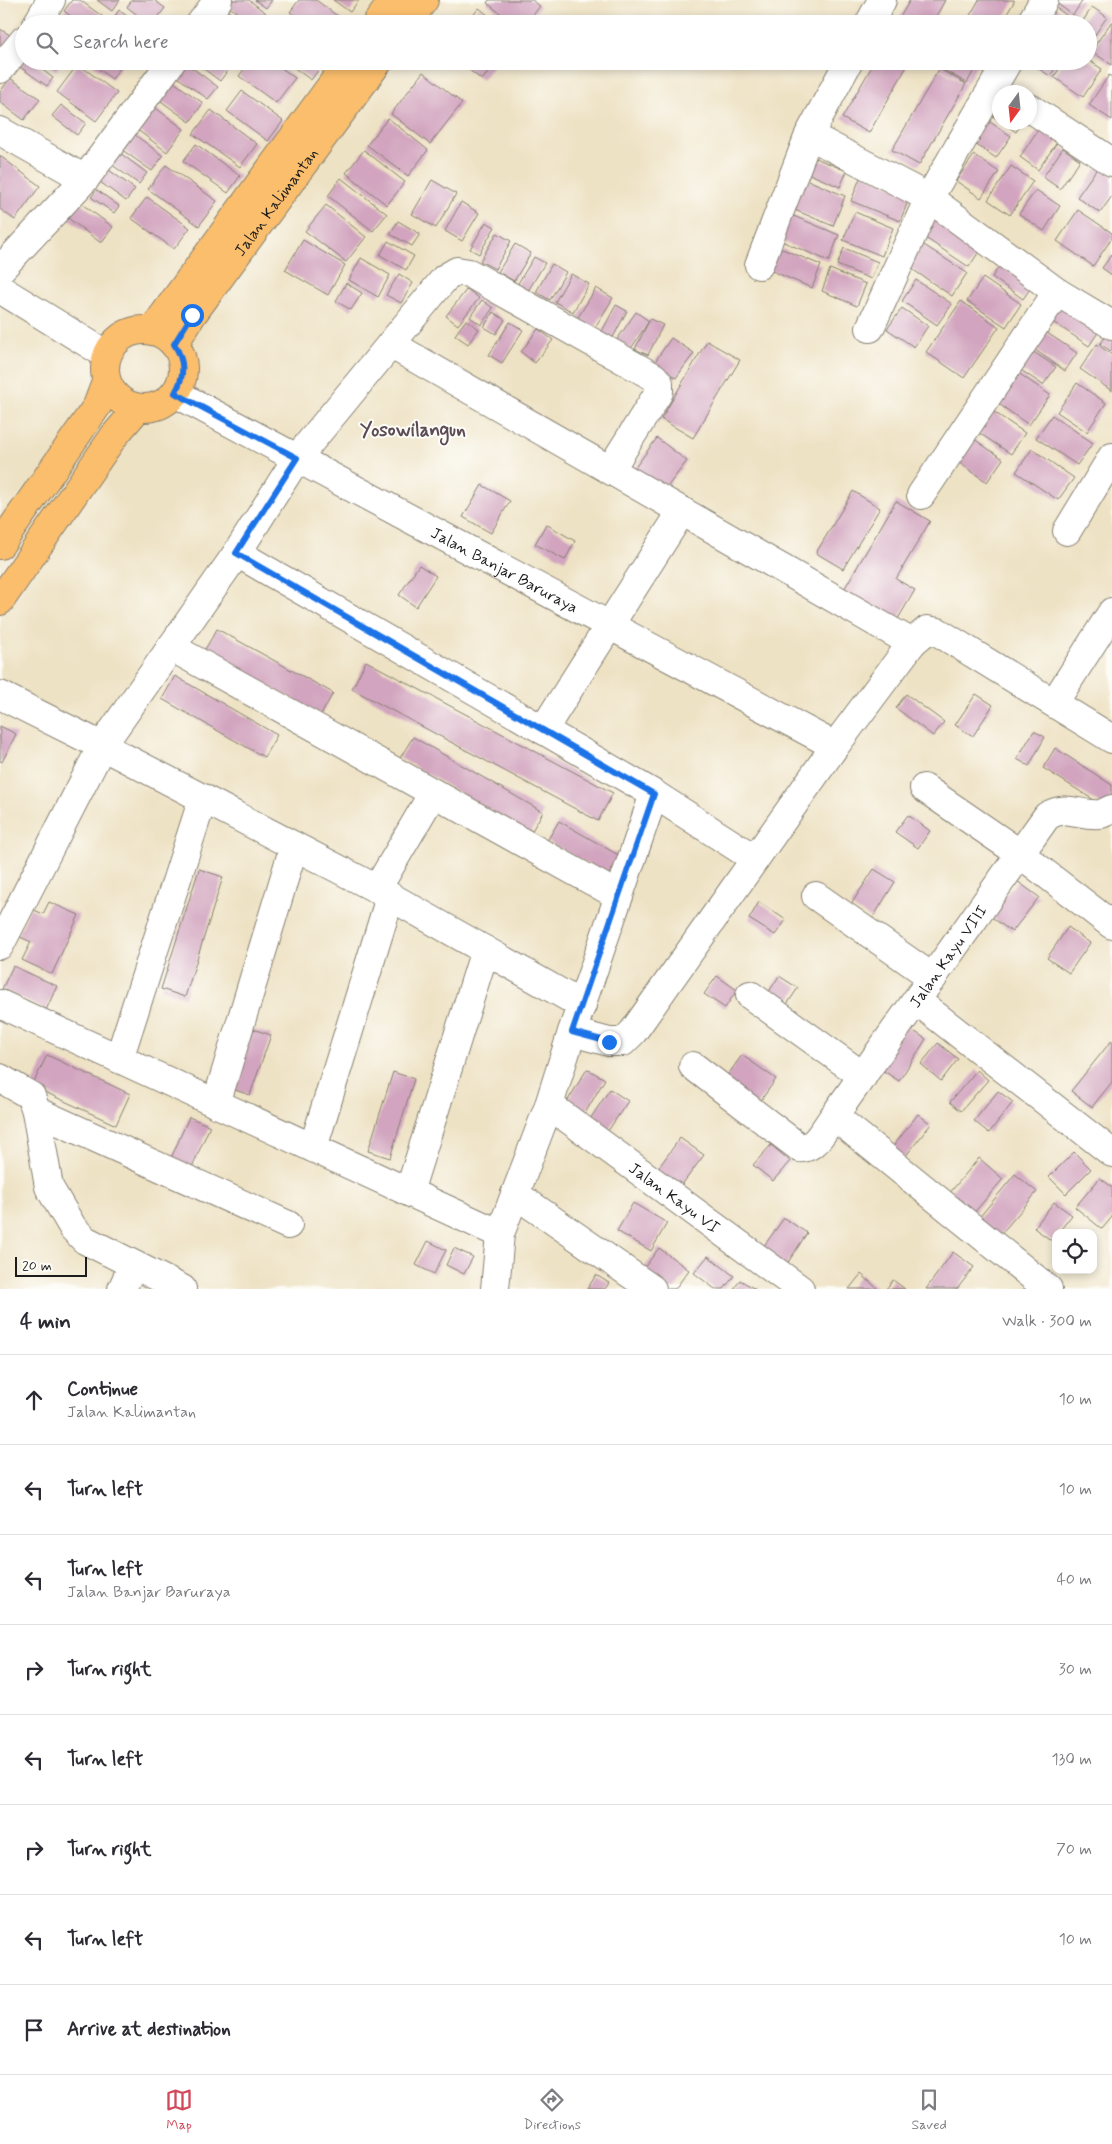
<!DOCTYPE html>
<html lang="en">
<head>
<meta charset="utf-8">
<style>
  body { margin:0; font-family:Mynerve,sans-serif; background:#f2f2f3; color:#2b2b33 }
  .controls { position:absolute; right:15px; bottom:15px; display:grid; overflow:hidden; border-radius:10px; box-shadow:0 2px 8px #0003 }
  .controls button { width:45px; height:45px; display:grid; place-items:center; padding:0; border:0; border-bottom:1px solid #e1e1e2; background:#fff; color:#2b2b33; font:25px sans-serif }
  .compass { position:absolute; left:992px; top:85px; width:45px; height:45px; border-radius:50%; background:#fff; box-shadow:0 2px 8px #0003; rotate:195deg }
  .scale { position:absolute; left:15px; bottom:12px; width:72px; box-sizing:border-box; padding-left:5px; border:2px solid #1c1c1c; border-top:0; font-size:14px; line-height:18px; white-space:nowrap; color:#1c1c1c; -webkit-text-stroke:4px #fdfcf7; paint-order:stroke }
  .stop { position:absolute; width:15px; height:15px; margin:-11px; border:4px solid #1a73e8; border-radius:50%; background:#fff }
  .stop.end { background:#1a73e8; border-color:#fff; box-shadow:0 1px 5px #0008 }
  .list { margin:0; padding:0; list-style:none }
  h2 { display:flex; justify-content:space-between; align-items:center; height:65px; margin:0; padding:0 20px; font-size:21px }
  h2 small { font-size:16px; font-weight:400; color:#7c7c81 }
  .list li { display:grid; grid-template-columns:32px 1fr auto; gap:15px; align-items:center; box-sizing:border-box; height:90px; padding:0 20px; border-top:1px solid #e1e1e2 }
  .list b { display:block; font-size:19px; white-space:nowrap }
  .list p { margin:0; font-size:16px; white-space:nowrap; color:#7c7c81 }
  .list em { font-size:16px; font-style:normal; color:#7c7c81 }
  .icon { flex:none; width:28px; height:28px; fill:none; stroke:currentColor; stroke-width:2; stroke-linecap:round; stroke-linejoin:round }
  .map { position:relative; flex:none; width:1112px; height:1289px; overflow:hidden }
  .search { position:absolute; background:#fff; box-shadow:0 2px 8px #0003; left:15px; right:15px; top:15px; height:55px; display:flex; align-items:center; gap:12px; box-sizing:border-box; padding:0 18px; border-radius:28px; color:#7c7c81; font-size:19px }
  .sheet { height:785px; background:#fff }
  nav { display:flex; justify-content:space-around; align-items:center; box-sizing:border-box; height:70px; border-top:1px solid #e1e1e2; background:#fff; font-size:14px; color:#7c7c81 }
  nav a { display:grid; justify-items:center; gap:2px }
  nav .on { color:#d1495b }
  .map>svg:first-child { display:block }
</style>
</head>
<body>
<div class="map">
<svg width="1112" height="1289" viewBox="0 0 1112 1289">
  <rect width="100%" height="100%" fill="#fdfcf7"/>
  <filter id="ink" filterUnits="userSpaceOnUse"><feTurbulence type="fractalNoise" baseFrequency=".02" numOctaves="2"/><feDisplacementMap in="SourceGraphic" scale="10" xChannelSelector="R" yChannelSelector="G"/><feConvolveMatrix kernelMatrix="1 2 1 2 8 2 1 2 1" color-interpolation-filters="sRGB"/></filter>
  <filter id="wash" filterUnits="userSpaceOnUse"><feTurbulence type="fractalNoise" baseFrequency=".0096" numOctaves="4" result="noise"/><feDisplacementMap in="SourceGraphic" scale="20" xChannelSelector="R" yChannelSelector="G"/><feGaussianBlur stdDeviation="1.12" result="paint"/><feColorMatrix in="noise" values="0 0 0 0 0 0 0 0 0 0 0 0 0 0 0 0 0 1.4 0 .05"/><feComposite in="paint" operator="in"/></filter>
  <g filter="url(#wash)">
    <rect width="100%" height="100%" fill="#eee2c4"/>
    <g id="blocks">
      <path fill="#d2a4bf" d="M72 0H80L103 17 98 24H81L64 11Z
        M97 0H120L112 11Z
        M132 0H154L165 8 153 24H149L127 7Z
        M228 0H249L266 13 258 24H253L225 4Z
        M255 0H272L266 8Z
        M299 0H316L348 24H306L290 12Z
        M333 0H359L350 12Z
        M489 0H532L540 6 526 24H514L487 3Z
        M910 0H945L932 24H896Z
        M979 0H1014V2L1001 24H965Z
        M1052 0H1083L1073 15Z
        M1052 5 1079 24H1039Z
        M221 6 244 24H216Z
        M1092 7 1107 17 1088 45V24H1081Z
        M479 8 499 24H466Z
        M119 10 137 24H109Z
        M58 15 70 24H51Z
        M1112 21V65L1091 51Z
        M0 29 15 38 0 62Z
        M1088 60 1102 69 1083 97 1054 77 1064 61Z
        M24 61H31L53 78 47 86 20 67Z
        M43 61H63L56 71Z
        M88 61H125L112 79Z
        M193 61H225L231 66 220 81Z
        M250 61H272L295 78 276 103 239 76Z
        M285 61H325L311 80Z
        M458 61H497L482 80Z
        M875 61H910L869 133 842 118Z
        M944 61H979L967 83 940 68Z
        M1027 61H1060L1050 76Z
        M78 64 117 93 96 121 57 92Z
        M187 64 218 87 208 99 177 77Z
        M939 69 966 84 919 165 892 150Z
        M423 72 462 103 430 144 391 114Z
        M1109 75 1112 77V120L1089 105Z
        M10 78 40 99 24 120 0 102V92Z
        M171 80 203 103 190 122 158 99Z
        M242 91 283 121 268 141 227 111Z
        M1000 103V121L991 115Z
        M61 105 86 123 77 135 52 116Z
        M153 106 184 129 167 152 136 129Z
        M211 110 257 144 240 167 193 134Z
        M388 118 428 150 408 176 367 145Z
        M987 120 1011 136 996 158 972 142Z
        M1001 122H1022L1016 132Z
        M1039 128 1058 141 1038 170 1020 157Z
        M130 131 163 156 152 171 118 147Z
        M196 144 240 176 228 193 183 161Z
        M1063 148 1080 160 1060 189 1043 177Z
        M116 150 147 173 139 184 108 162Z
        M364 150 405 182 387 205 346 173Z
        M974 155 999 172 981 198 956 181Z
        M0 156 40 186 15 220 0 209Z
        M813 157 847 171 840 187 807 173Z
        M166 165 217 201 199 226 148 189Z
        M1011 166 1033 181 1010 215 988 200Z
        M1098 167 1112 176V196L1100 213 1077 197Z
        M109 170 135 189 126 201 100 182Z
        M862 173 911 194 900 221 851 201Z
        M341 178 387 214 373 231 328 196Z
        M803 178 845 196 833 226 790 208Z
        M432 180 456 194 436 228 412 214Z
        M97 190 119 206 114 213 91 197Z
        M1036 190 1060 206 1044 231 1019 214Z
        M147 197 190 228 174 249 131 218Z
        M75 199 113 227 101 243 64 215Z
        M461 202 479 213 462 241 445 231Z
        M326 205 366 237 346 262 305 231Z
        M1078 210 1112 233V238L1093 266 1057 241Z
        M784 212 839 235 829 261 774 238Z
        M855 212 893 228 882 256 843 240Z
        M935 215 982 247 969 267 921 235Z
        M398 221 420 234 412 246 390 234Z
        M486 222 495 227 479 254 470 249Z
        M497 233 511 241 495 269 480 261Z
        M303 240 345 265 328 295 285 270Z
        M388 241 414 256 406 270 380 255Z
        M921 243 967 273 952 296 906 265Z
        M515 244 531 253 514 281 498 272Z
        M775 246 821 265 812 288 765 268Z
        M844 248 878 262 871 279 837 265Z
        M1112 254V275L1102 268Z
        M534 257 545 263 528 291 517 285Z
        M361 258 390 275 378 297 349 280Z
        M552 264 566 272 550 300 536 292Z
        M1000 265 1032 286 1023 299 992 277Z
        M830 269 866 284 857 306 822 291Z
        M399 274 413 283 401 303 386 295Z
        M571 274 589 284 573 312 555 302Z
        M983 278 1021 304 1006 327 967 301Z
        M916 280 952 304 937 325 902 301Z
        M346 283 362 293 351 310 336 301Z
        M596 288 613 298 594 329 577 319Z
        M467 289 479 298 458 325 446 316Z
        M482 300 493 308 481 325 470 317Z
        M961 301 999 327 964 378 926 352Z
        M616 305 627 311 611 341 600 335Z
        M1060 305 1099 331 1089 346 1050 320Z
        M902 308 928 326 914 347 887 329Z
        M493 312 505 320 496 334 484 327Z
        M636 312 649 321 630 350 616 341Z
        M650 319 663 325 648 355 635 349Z
        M466 320 479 329 468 344 455 335Z
        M510 322 523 330 502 363 489 355Z
        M1040 328 1077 353 1065 371 1028 345Z
        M538 329 553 340 535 363 521 352Z
        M1110 331 1112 332V352L1100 344Z
        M671 338 694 353 676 378 654 363Z
        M707 341 740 360 693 438 661 419Z
        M1097 344 1112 355V391L1080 369Z
        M1025 346 1056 367 1043 385 1012 364Z
        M1014 370 1050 395 1029 425 993 400Z
        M1077 383 1106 403 1087 432 1057 412Z
        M991 410 1025 433 1011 454 976 431Z
        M1052 415 1093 443 1077 465 1036 438Z
        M657 438 687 461 664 491 634 469Z
        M974 439 1003 459 987 482 958 462Z
        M1032 449 1074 478 1058 500 1016 472Z
        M482 485 510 501 491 533 463 517Z
        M853 491 880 508 843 569 816 553Z
        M896 501 930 521 896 579 915 590 896 622 843 591Z
        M546 524 575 541 565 560 535 544Z
        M419 565 436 576 416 607 399 595Z
        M217 629 333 693 321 715 204 651Z
        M366 661 613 793 598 821 352 689Z
        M175 676 277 735 264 757 162 699Z
        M906 694 944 722 933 736 896 708Z
        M976 694 993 705 973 736 955 725Z
        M0 726 16 734 2 762 0 761Z
        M1034 731 1045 737 1029 766 1017 759Z
        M413 737 543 812 530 834 400 758Z
        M1055 748 1112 785V797L1105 807 1043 768Z
        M908 815 930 831 918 848 895 832Z
        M559 821 620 856 608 876 547 841Z
        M199 869 223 877 185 997 161 989Z
        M874 869 895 882 872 919 850 906Z
        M1017 881 1039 897 1012 932 990 916Z
        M49 902 79 915 52 974 22 960 31 942 18 936 30 908 43 914Z
        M759 902 786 920 775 935 749 919Z
        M1068 927 1090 943 1069 973 1047 958Z
        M13 966 57 986 46 1010 2 989Z
        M717 976 737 990 725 1008 704 994Z
        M779 976 798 988 781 1013 763 1001Z
        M906 1026 926 1039 899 1081 879 1068Z
        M250 1028 271 1035 250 1095 229 1088Z
        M1112 1040V1082L1092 1107 1071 1091Z
        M938 1043 958 1059 941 1081 921 1064Z
        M47 1055 130 1094 116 1125 32 1086Z
        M742 1055 776 1079 754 1110 720 1086Z
        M587 1069 605 1079 584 1115 565 1105Z
        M977 1070 988 1080 961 1111 950 1102Z
        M393 1072 414 1079 390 1158 368 1151Z
        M610 1089 628 1101 606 1134 588 1122Z
        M998 1091 1013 1102 989 1133 974 1121Z
        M918 1114 931 1124 901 1162 888 1153Z
        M189 1117 210 1126 189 1174 168 1165Z
        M680 1138 704 1155 678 1190 654 1174Z
        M771 1145 790 1161 773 1181 753 1165Z
        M1074 1152 1091 1169 1066 1194 1049 1177Z
        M979 1158 1003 1179 972 1215 948 1195Z
        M1015 1174 1037 1192 994 1242 973 1225Z
        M1100 1178 1112 1187V1217L1102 1229 1075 1207Z
        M1054 1202 1072 1215 1058 1233H1056L1052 1241 1034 1228Z
        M633 1203 667 1223 651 1251 617 1231Z
        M784 1218 807 1233 785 1267 761 1250Z
        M428 1241 446 1250 434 1274 416 1265Z
        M454 1248 473 1257 464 1274 446 1265Z
        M659 1248 689 1270 675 1289H664L641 1272Z
        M953 1252 974 1267 957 1289H926Z
        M708 1256 734 1276 724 1289H715L694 1273Z
        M861 1274 877 1288 876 1289H849Z
        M596 1275 609 1283 605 1289H587Z
        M740 1280 755 1289H734Z
        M893 1280 905 1289H886Z"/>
    </g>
  </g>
  <g filter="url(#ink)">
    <use href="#blocks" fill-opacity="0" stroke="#857f70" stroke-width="1"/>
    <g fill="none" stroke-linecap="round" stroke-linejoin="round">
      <g stroke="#857f70" stroke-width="30">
        <g id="minor">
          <path d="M37 24 51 0"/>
          <path d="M200 24 218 0"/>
          <path d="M869 24 882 0"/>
          <path d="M1030 24 1044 0"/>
          <path d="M0 69 24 40"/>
          <path d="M1030 108 1112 162"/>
          <path d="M0 131 85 179"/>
          <path d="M809 135 929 198 1057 292 1112 325"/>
          <path d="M759 265 809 135 849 61"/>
          <path d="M0 270 85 179 172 61"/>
          <path d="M0 289 107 355"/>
          <path d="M870 328 929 198 1008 61"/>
          <path d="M392 345 912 643"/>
          <path id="s1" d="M175 393 835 746"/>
          <path d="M921 495 1057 292"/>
          <path d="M1067 531 1112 457"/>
          <path d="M237 553 654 794 755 859"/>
          <path d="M171 647 619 896"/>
          <path d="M0 695 102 746 377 889 582 1005"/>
          <path d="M1054 703 1112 612"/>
          <path d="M543 730 682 511"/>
          <path d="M924 788 1019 853 1112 925"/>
          <path d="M377 889 433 793"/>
          <path d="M816 896 933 978"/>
          <path d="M0 945 102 746 237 553 297 458 445 278 457 271 469 273 654 377 659 383V392L610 470"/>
          <path d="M750 995 863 1076"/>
          <path d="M917 1001 1112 1153"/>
          <path d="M0 1004 500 1234"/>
          <path d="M572 1032 609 1042H623L633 1032 835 746 912 643 927 630 938 632 1112 739"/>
          <path d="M119 1059 203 798"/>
          <path id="s2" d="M693 1066 800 1148C815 1150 826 1126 834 1116L1047 816C1068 803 1080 817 1101 814 1104 813 1109 810 1112 809"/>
          <path d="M0 1078 31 1096 36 1111 49 1187 73 1228 85 1240 182 1289"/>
          <path d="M216 1104 294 846"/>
          <path id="s3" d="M549 1105 800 1289"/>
          <path d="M36 1111 288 1225"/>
          <path d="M834 1116 1048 1289"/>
          <path d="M313 1148 390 897"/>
          <path d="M409 1192 485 950"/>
          <path d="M515 1194 652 1289"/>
          <path d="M122 1289 133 1265"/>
          <path d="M495 1289 500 1234 549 1105 572 1032 654 794"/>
        </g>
      </g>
      <g stroke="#857f70" stroke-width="30">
        <g id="major">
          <path d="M376 24 394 0"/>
          <path d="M406 24 424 0"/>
          <circle cx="144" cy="369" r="39"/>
          <path d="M152 331 349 61"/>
          <path id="s4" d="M174 344 192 315 379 61"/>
          <path d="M0 545 97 406 106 382"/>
          <path d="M0 601 114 436 138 408"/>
        </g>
      </g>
      <use href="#minor" stroke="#fff" stroke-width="28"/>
      <use href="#major" stroke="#fabe6d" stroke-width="28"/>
    </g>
  </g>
  <g fill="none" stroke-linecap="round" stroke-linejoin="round" filter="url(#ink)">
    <path stroke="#1a73e8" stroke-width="6" d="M192 315 174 344C185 361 185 375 175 393L297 458 236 553 654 794 572 1032 609 1042"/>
  </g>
  <g text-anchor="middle" stroke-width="4" stroke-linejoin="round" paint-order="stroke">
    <g font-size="16" fill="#1c1c1c" stroke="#fdfcf7">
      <text dy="6" stroke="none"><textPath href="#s4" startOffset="175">Jalan Kalimantan</textPath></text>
      <text dy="6" stroke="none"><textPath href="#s1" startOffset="374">Jalan Banjar Baruraya</textPath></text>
      <text dy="6" stroke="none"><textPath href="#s2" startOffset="380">Jalan Kayu VIII</textPath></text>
      <text dy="6" stroke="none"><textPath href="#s3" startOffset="156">Jalan Kayu VI</textPath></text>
    </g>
    <g font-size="19" font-weight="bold" fill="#5c4c55" stroke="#fdfcf7">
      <text x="413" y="436">Yosowilangun</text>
    </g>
  </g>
</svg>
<div class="controls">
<button><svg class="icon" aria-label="locate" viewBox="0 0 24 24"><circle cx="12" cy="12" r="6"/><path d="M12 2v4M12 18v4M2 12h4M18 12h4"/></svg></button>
</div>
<svg class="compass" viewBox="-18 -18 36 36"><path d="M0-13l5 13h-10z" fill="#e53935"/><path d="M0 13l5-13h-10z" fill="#7c7c81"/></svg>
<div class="scale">20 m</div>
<div class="stop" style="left:192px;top:315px"></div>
<div class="stop end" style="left:609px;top:1042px"></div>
<div class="search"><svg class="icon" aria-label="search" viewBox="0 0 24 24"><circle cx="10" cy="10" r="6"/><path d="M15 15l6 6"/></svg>Search here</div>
</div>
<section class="sheet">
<h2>4 min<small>Walk · 300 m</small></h2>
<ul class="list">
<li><svg class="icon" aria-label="ahead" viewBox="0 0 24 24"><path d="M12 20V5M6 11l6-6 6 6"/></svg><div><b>Continue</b><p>Jalan Kalimantan</p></div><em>10 m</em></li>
<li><svg class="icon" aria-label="left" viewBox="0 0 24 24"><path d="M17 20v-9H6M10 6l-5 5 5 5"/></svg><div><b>Turn left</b></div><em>10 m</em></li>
<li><svg class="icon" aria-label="left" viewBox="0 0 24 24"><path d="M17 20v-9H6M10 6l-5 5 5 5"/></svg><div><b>Turn left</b><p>Jalan Banjar Baruraya</p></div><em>40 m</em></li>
<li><svg class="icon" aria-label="right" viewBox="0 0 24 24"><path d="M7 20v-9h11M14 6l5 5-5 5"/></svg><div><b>Turn right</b></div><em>30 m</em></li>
<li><svg class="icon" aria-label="left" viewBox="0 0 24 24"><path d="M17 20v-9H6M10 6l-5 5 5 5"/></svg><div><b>Turn left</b></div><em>130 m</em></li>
<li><svg class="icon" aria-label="right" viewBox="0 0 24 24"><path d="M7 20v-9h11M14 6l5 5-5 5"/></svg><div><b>Turn right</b></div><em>70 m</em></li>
<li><svg class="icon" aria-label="left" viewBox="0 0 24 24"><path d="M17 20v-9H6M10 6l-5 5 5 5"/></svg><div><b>Turn left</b></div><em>10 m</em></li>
<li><svg class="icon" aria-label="arrive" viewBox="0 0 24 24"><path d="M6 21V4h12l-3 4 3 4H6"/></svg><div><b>Arrive at destination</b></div></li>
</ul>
</section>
<nav>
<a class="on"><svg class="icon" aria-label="map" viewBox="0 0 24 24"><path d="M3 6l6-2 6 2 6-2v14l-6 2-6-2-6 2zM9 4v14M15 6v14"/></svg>Map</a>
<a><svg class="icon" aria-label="directions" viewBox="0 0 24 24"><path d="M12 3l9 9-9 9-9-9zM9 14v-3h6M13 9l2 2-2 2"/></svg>Directions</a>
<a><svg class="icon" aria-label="saved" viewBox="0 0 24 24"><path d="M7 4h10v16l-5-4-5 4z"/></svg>Saved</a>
</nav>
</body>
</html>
